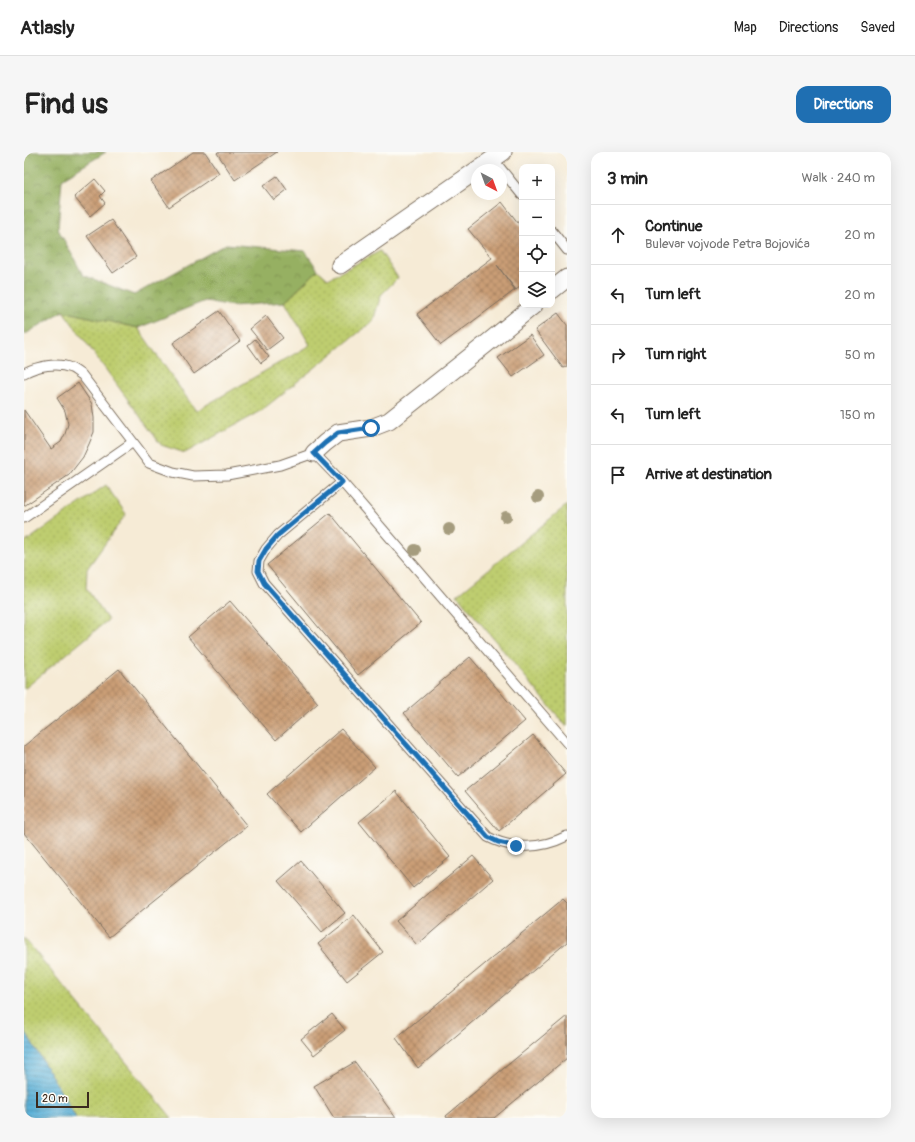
<!DOCTYPE html>
<html lang="en">
<head>
<meta charset="utf-8">
<style>
  body { margin:0; font-family:Pangolin,sans-serif; background:#f6f6f6; color:#222 }
  .controls { position:absolute; right:12px; top:12px; display:grid; overflow:hidden; border-radius:8px; box-shadow:0 4px 16px #0002 }
  .controls button { width:36px; height:36px; display:grid; place-items:center; padding:0; border:0; border-bottom:1px solid #e0e0e0; background:#fff; color:#222; font:20px sans-serif }
  .compass { position:absolute; left:447px; top:12px; width:36px; height:36px; border-radius:50%; background:#fff; box-shadow:0 4px 16px #0002; rotate:139deg }
  .scale { position:absolute; left:12px; bottom:10px; width:53px; box-sizing:border-box; padding-left:4px; border:2px solid #3b2a1e; border-top:0; font-size:11px; line-height:14px; white-space:nowrap; color:#3b2a1e; -webkit-text-stroke:3px #fdfcf7; paint-order:stroke }
  .stop { position:absolute; width:12px; height:12px; margin:-9px; border:3px solid #1f6fb2; border-radius:50%; background:#fff }
  .stop.end { background:#1f6fb2; border-color:#fff; box-shadow:0 1px 4px #0008 }
  .list { margin:0; padding:0; list-style:none }
  h2 { display:flex; justify-content:space-between; align-items:center; height:52px; margin:0; padding:0 16px; font-size:17px }
  h2 small { font-size:13px; font-weight:400; color:#767676 }
  .list li { display:grid; grid-template-columns:26px 1fr auto; gap:12px; align-items:center; box-sizing:border-box; height:60px; padding:0 16px; border-top:1px solid #e0e0e0 }
  .list b { display:block; font-size:15px; white-space:nowrap }
  .list p { margin:0; font-size:13px; white-space:nowrap; color:#767676 }
  .list em { font-size:13px; font-style:normal; color:#767676 }
  .icon { flex:none; width:22px; height:22px; fill:none; stroke:currentColor; stroke-width:2; stroke-linecap:round; stroke-linejoin:round }
  .map { position:relative; flex:none; width:543px; height:966px; overflow:hidden; border-radius:12px }
  header { display:flex; align-items:center; gap:24px; box-sizing:border-box; height:56px; padding:0 20px; background:#fff; border-bottom:1px solid #e0e0e0 }
  header strong { font-size:19px }
  nav { display:flex; gap:22px; margin-inline-start:auto; font-size:14px }
  .intro { display:flex; align-items:center; justify-content:space-between; box-sizing:border-box; height:96px; padding:0 24px }
  h1 { margin:0; font-size:28px }
  .button { padding:10px 18px; border-radius:12px; background:#1f6fb2; color:#fff; font-size:14px; font-weight:700 }
  main { display:flex; gap:24px; padding:0 24px }
  aside { flex:1; background:#fff; border-radius:12px; box-shadow:0 4px 16px #0002 }
  .map>svg:first-child { display:block }
</style>
</head>
<body>
<header>
<strong>Atlasly</strong>
<nav><a>Map</a><a>Directions</a><a>Saved</a></nav>
</header>
<div class="intro"><h1>Find us</h1><a class="button">Directions</a></div>
<main>
<div class="map">
<svg width="543" height="966" viewBox="0 0 543 966">
  <defs>
    <pattern id="grass-dots" width="8" height="8" patternUnits="userSpaceOnUse"><rect width="8" height="8" fill="#becd6f"/><path d="M2 2h.1M6 6h.1" fill="none" stroke="#a4b060" stroke-width="1.8" stroke-linecap="round"/></pattern>
    <pattern id="forest-crowns" width="20" height="18" patternUnits="userSpaceOnUse"><rect width="20" height="18" fill="#96b062"/><path d="M2 6a3 3 0 1 1 6 0M12 15a3 3 0 1 1 6 0" fill="none" stroke="#7c8f50"/></pattern>
    <pattern id="water-rules" width="6" height="5" patternUnits="userSpaceOnUse"><rect width="6" height="5" fill="#5bb1d8"/><path d="M0 2.5h6" fill="none" stroke="#4c90af"/></pattern>
    <pattern id="building-cross-hatch" width="8" height="8" patternUnits="userSpaceOnUse"><rect width="8" height="8" fill="#ca9e76"/><path d="M0 0l8 8M0 8l8-8" fill="none" stroke="#a58160"/></pattern>
  </defs>
  <rect width="100%" height="100%" fill="#fdfcf7"/>
  <filter id="ink" filterUnits="userSpaceOnUse"><feTurbulence type="fractalNoise" baseFrequency=".025" numOctaves="2"/><feDisplacementMap in="SourceGraphic" scale="8" xChannelSelector="R" yChannelSelector="G"/><feConvolveMatrix kernelMatrix="1 2 1 2 8 2 1 2 1" color-interpolation-filters="sRGB"/></filter>
  <filter id="wash" filterUnits="userSpaceOnUse"><feTurbulence type="fractalNoise" baseFrequency=".012" numOctaves="4" result="noise"/><feDisplacementMap in="SourceGraphic" scale="16" xChannelSelector="R" yChannelSelector="G"/><feGaussianBlur stdDeviation="0.9" result="paint"/><feColorMatrix in="noise" values="0 0 0 0 0 0 0 0 0 0 0 0 0 0 0 0 0 1.4 0 .05"/><feComposite in="paint" operator="in"/></filter>
  <g filter="url(#wash)">
    <rect width="100%" height="100%" fill="#f6ebd6"/>
    <path fill="url(#grass-dots)" stroke="#7c7c46" d="M356 99 374 126 357 143 349 169 238 258 161 301 137 293 39 159 114 176 172 259 286 193 261 150 294 118 304 127Z
      M82 333 102 362 63 417 62 436 84 468 0 537V391Z
      M543 353V575L433 443Z
      M0 786 148 966H52L0 877Z"/>
    <path fill="url(#forest-crowns)" stroke="#686d40" d="M6 0H82L38 27 34 77 59 123 110 143 202 92 281 99 294 118 261 150 209 154 181 149 114 176 39 159 0 183V3Z"/>
    <path fill="url(#water-rules)" stroke="#4b6e7b" d="M0 877 52 966H0Z"/>
    <g id="blocks">
      <path fill="url(#building-cross-hatch)" d="M169 0H181L195 21 145 55 127 29Z
        M194 0H253L211 28 193 1Z
        M253 24 263 38 250 48 239 34Z
        M71 27 81 39 76 44 81 51 66 64 50 45Z
        M478 50 498 76V133L492 138 473 113 491 138 417 193 393 162 468 106 444 77Z
        M87 68 112 105 89 121 63 84Z
        M195 159 216 189 170 222 149 191Z
        M534 161 543 173V214L539 216 511 178Z
        M242 164 259 186 243 198 226 177Z
        M506 183 520 203 489 225 474 206Z
        M231 187 245 205 237 211 224 193Z
        M54 231 68 252 70 266V280L65 292 59 305 45 323 0 354V258L27 297 37 290 41 282 44 272 41 259 33 246Z
        M306 361 397 471 334 523 243 413Z
        M206 449 294 551 252 588 164 485Z
        M446 505 501 569 434 625 380 561Z
        M95 517 223 674 85 785 0 681V594Z
        M317 577 351 615 277 680 243 642Z
        M509 583 542 622 475 679 441 639Z
        M372 639 426 705 389 736 335 670Z
        M449 704 469 727 393 793 372 769Z
        M277 709 321 761 298 780 254 729Z
        M539 747 543 751V790L394 916 372 886Z
        M330 763 359 800 323 829 294 792Z
        M308 862 321 878 290 903 277 887Z
        M543 864V906L470 966H423L422 964Z
        M331 910 372 966H310L290 934Z"/>
    </g>
  </g>
  <g filter="url(#ink)">
    <use href="#blocks" fill-opacity="0" stroke="#7c6e5e" stroke-width="1"/>
    <g fill="none" stroke-linecap="round" stroke-linejoin="round">
      <g stroke="#7c6e5e" stroke-width="11">
        <path id="service" d="M469 7 498 43
          M528 79 543 98
          M0 221C13 214 33 210 47 216 50 217 54 221 58 223L125 311 149 320 169 324 203 323 256 313 290 301 318 330 543 591
          M318 330 254 383 242 397 235 409 234 419 240 431 464 685C489 698 517 697 543 684
          M0 366 109 290"/>
      </g>
      <g stroke="#7c6e5e" stroke-width="19">
        <path id="minor" d="M453 18 479 0
          M316 113 453 18
          M528 138 543 126
          M290 301 301 291 314 281 347 276 365 269 461 193 510 153"/>
      </g>
      <use href="#service" stroke="#fff" stroke-width="9"/>
      <use href="#minor" stroke="#fff" stroke-width="17"/>
    </g>
    <g fill="#a59c7e">
      <circle cx="514" cy="345" r="6"/>
      <circle cx="482" cy="365" r="6"/>
      <circle cx="425" cy="377" r="6"/>
      <circle cx="391" cy="398" r="6"/>
    </g>
  </g>
  <g fill="none" stroke-linecap="round" stroke-linejoin="round" filter="url(#ink)">
    <path stroke="#1f6fb2" stroke-width="5" d="M347 276 314 281 301 291 290 301 318 330 254 383 242 397 235 409 234 419 240 431 464 685 474 690 492 694"/>
  </g>
</svg>
<div class="controls">
<button>+</button>
<button>−</button>
<button><svg class="icon" aria-label="locate" viewBox="0 0 24 24"><circle cx="12" cy="12" r="6"/><path d="M12 2v4M12 18v4M2 12h4M18 12h4"/></svg></button>
<button><svg class="icon" aria-label="layers" viewBox="0 0 24 24"><path d="M12 4l9 5-9 5-9-5zM3 14l9 5 9-5"/></svg></button>
</div>
<svg class="compass" viewBox="-18 -18 36 36"><path d="M0-13l5 13h-10z" fill="#e53935"/><path d="M0 13l5-13h-10z" fill="#767676"/></svg>
<div class="scale">20 m</div>
<div class="stop" style="left:347px;top:276px"></div>
<div class="stop end" style="left:492px;top:694px"></div>
</div>
<aside>
<h2>3 min<small>Walk · 240 m</small></h2>
<ul class="list">
<li><svg class="icon" aria-label="ahead" viewBox="0 0 24 24"><path d="M12 20V5M6 11l6-6 6 6"/></svg><div><b>Continue</b><p>Bulevar vojvode Petra Bojovića</p></div><em>20 m</em></li>
<li><svg class="icon" aria-label="left" viewBox="0 0 24 24"><path d="M17 20v-9H6M10 6l-5 5 5 5"/></svg><div><b>Turn left</b></div><em>20 m</em></li>
<li><svg class="icon" aria-label="right" viewBox="0 0 24 24"><path d="M7 20v-9h11M14 6l5 5-5 5"/></svg><div><b>Turn right</b></div><em>50 m</em></li>
<li><svg class="icon" aria-label="left" viewBox="0 0 24 24"><path d="M17 20v-9H6M10 6l-5 5 5 5"/></svg><div><b>Turn left</b></div><em>150 m</em></li>
<li><svg class="icon" aria-label="arrive" viewBox="0 0 24 24"><path d="M6 21V4h12l-3 4 3 4H6"/></svg><div><b>Arrive at destination</b></div></li>
</ul>
</aside>
</main>
</body>
</html>
